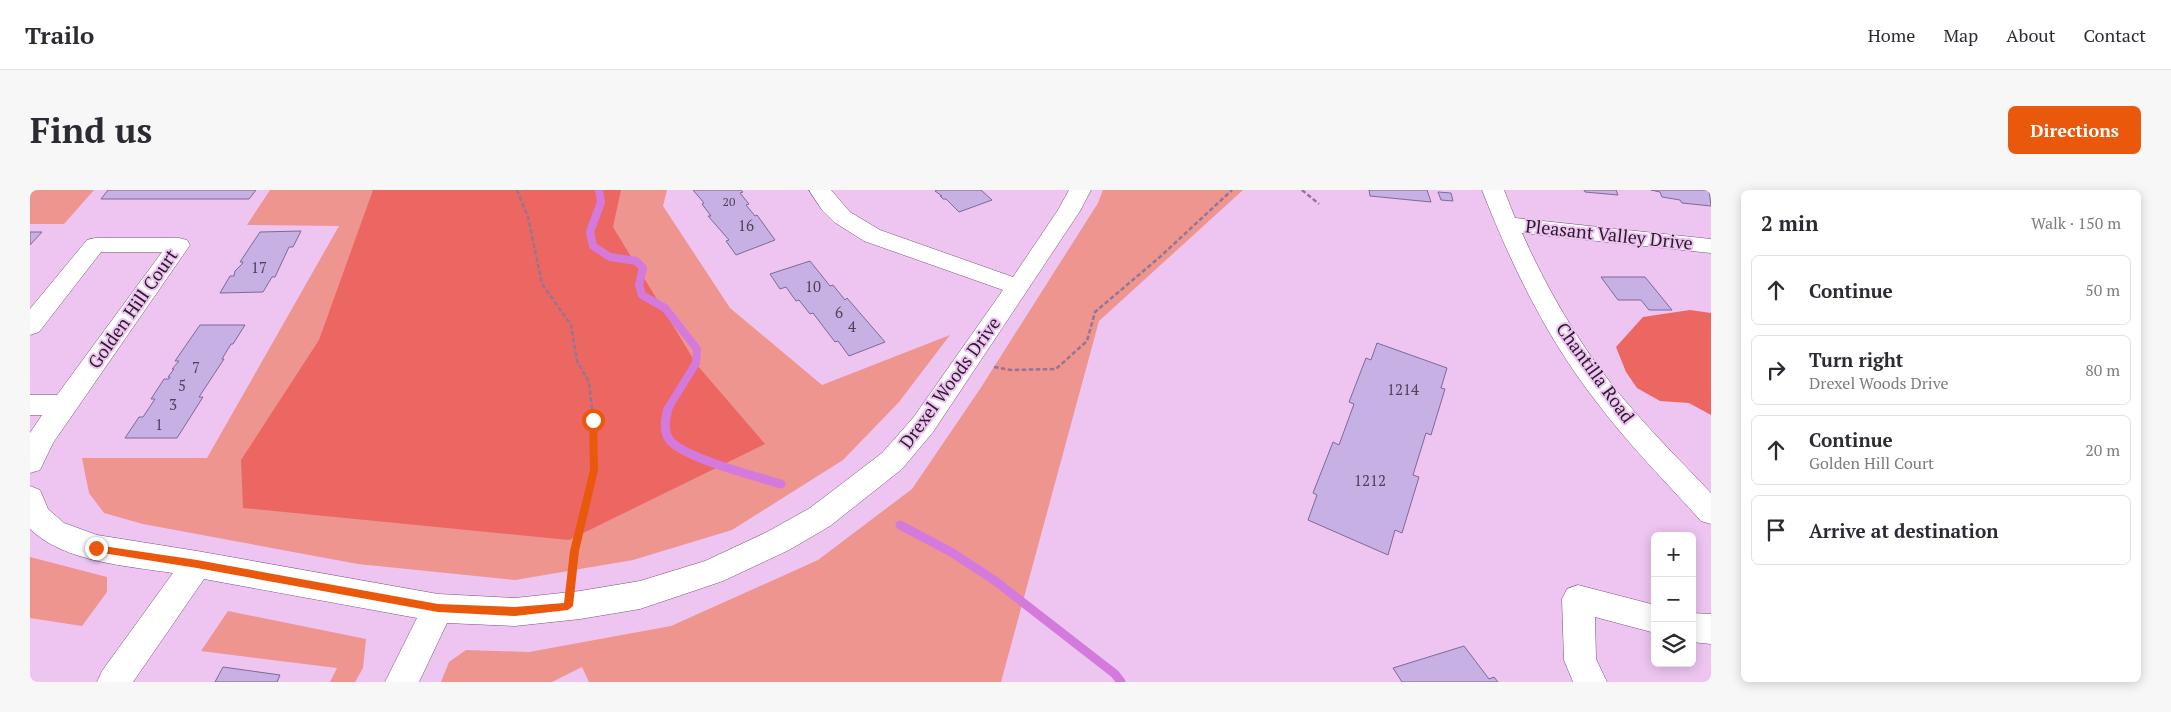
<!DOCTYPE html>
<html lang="en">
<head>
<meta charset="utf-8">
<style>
  body { margin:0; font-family:"PT Serif",serif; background:#f7f7f7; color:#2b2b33 }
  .controls { position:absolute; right:15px; bottom:15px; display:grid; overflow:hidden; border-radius:8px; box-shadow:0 2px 12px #0003 }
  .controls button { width:45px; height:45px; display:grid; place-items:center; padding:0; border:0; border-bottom:1px solid #e1e1e2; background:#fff; color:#2b2b33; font:25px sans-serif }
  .stop { position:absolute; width:15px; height:15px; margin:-11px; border:4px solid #ea580c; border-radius:50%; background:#fff }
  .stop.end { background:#ea580c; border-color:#fff; box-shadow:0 1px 5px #0008 }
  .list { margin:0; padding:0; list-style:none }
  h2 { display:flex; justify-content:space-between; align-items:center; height:65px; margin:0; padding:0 20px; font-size:21px }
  h2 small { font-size:16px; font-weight:400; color:#7c7c81 }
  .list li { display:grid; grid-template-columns:32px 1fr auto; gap:15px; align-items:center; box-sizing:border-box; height:70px; margin:0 10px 10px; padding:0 10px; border:1px solid #e1e1e2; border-radius:8px }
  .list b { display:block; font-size:19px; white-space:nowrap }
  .list p { margin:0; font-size:16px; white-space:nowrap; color:#7c7c81 }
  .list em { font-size:16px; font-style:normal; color:#7c7c81 }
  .icon { flex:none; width:28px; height:28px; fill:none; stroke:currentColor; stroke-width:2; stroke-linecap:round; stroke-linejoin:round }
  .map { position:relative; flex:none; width:1681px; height:492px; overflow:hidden; border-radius:8px }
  header { display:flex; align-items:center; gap:30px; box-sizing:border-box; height:70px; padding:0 25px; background:#fff; border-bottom:1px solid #e1e1e2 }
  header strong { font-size:24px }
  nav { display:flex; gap:28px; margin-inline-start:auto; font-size:18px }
  .intro { display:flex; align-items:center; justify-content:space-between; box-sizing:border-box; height:120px; padding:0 30px }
  h1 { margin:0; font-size:35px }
  .button { padding:12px 22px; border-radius:8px; background:#ea580c; color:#fff; font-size:18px; font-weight:700 }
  main { display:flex; gap:30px; padding:0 30px }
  aside { flex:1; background:#fff; border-radius:8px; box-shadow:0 2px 12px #0003 }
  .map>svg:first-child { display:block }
</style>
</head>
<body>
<header>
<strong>Trailo</strong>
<nav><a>Home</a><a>Map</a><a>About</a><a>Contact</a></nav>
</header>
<div class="intro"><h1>Find us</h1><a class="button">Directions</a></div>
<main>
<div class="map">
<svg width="1681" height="492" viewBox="0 0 1681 492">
  <rect width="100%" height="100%" fill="#eec4f1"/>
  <path fill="#ee958f" d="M0 0H64L34 34H0Z
    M240 0H637L633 16 700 118 792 195 920 145 869 212 813 270 702 340 603 370 485 390 328 374 113 334 74 323 59 303 52 268H177L309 36 217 35Z
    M1073 0H1213L1069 131 971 492H559L552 477 522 492H411L419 472 436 460 499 462 641 436 788 370 882 299 950 199 1068 13Z
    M0 367 77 387V402L52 436 0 428Z
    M198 421 336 449 333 478 325 492H300L307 478 171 461Z"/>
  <path fill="#ec6662" d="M343 0H591L583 37 667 175 735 254 539 350 213 318 211 270 289 150Z
    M1660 120 1681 123V225L1659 213 1630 211 1607 198 1596 182 1586 157 1613 127Z"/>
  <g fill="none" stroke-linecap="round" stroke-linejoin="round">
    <path stroke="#d57add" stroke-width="8" d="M569 0 571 12 560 42 563 56 580 67 606 71 613 78 609 95 612 105 635 118 667 159 666 173 637 220"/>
    <path stroke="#d57add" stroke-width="9" d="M638 219C635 229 633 240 639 249 650 267 728 287 751 294
      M870 335 921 362 964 390 1085 484 1091 492"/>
  </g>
  <path fill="#c6b0e4" stroke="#7e6998" d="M78 0H226L219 9H71Z
    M663 0H711L713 2 710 3 719 14 716 15 725 26 727 25 745 50 706 65 696 51 699 50 678 26H681L672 14 674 13Z
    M907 0H951L962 10 929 22 916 9H913L910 6H912L905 1Z
    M1339 0H1397L1401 12 1340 6Z
    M1554 0H1586L1588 5 1555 2Z
    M1621 0H1679L1681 16 1652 13 1650 10 1632 7 1630 2Z
    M1408 2 1421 3 1423 11 1411 10Z
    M271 41 263 57H259L245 87H242L233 102 190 103 200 86H204L205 81 212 74 213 72H210L230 42Z
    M0 42H12L0 55Z
    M780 71 800 96 803 95 815 110 817 108 855 152 819 166 808 151 805 152 783 123 780 124 769 110 766 111 756 97 750 99 740 84Z
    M1571 87H1615L1642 120H1619L1611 110H1588Z
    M170 135H215L203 154H201L192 169H194L169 207H173L147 248H95L109 227H113L125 209H121L134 189H139L140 187H138L144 179H142L149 171H145Z
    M1347 153 1417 178 1411 198 1415 199 1401 245 1396 243 1383 285 1389 287 1372 343 1365 340 1358 365 1278 330 1287 305 1283 303 1303 252 1309 255 1324 214 1319 212 1336 168 1341 170Z
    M1434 456 1459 489 1464 487 1468 492H1372L1363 478Z
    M193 477 250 485 247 492H185Z"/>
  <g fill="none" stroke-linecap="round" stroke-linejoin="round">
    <g stroke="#7a557d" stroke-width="1">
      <path id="minor" d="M779 0H801L820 22 850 40 983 87 1028 20 1039 0H1061L1050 21 903 242 872 279 800 336 759 360 693 391 610 419 550 429 485 436 417 433 389 492H355L387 428 174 389 103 492H67L72 481 143 383C97 376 34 372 0 339V296L10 300 18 319 34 333 67 345 167 361 408 404 485 408 550 401 610 391 675 371 737 342 780 318 852 263 883 228 973 100 834 51 804 32 792 20Z
        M1452 0H1474L1485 28 1681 49V63L1492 43C1516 97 1546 149 1583 196 1613 234 1648 268 1681 303V334L1671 331C1635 291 1597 253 1565 210 1516 147 1481 74 1452 0Z
        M65 48H149L157 50 160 55 23 253 10 280 0 283V243L12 225H0V205H27L132 62H71L9 142 0 145V119L57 50Z
        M1548 395 1625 415V443L1565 427 1566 469 1577 492H1543L1534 470 1532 409 1537 399Z
        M1662 423 1681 424V454L1662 452Z"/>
    </g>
    <path stroke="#937595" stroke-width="2.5" stroke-dasharray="4.5 2.5" stroke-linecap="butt" d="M487 0 498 27 512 94 541 135 547 171 559 192 562 220
      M1272 0 1289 14
      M964 177 981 180 1026 179 1057 151 1065 122 1131 66 1202 0"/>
    <path stroke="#937595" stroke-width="3" stroke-dasharray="5.5 2.5" stroke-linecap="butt" d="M541 388 545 361 564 280 562 219"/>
    <use href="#minor" fill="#fff" fill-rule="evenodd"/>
  </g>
  <path fill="#ea580c" d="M563 227 567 230 568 280 549 361 543 416 538 420 485 426 408 422 167 378 66 362 62 358 66 355 167 370 408 414 485 417 534 413 540 361 560 280 559 230Z"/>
  <g text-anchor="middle" stroke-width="4" stroke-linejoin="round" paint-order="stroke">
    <g font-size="12" fill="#514059">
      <text x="699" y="16">20</text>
    </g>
    <g font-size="15" fill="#514059">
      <text x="716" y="41">16</text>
      <text x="229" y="83">17</text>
      <text x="783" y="102">10</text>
      <text x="809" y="128">6</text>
      <text x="822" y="142">4</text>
      <text x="166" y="183">7</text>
      <text x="152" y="201">5</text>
      <text x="1373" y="205">1214</text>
      <text x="143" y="220">3</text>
      <text x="129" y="240">1</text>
      <text x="1340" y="296">1212</text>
    </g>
    <g font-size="18" fill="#2a1a2b" stroke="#eec4f1">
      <text transform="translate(1579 45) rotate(6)" y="6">Pleasant Valley Drive</text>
      <text transform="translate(103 119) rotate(-55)" y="6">Golden Hill Court</text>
      <text transform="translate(1565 183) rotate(54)" y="6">Chantilla Road</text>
      <text transform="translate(920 193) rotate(-54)" y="6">Drexel Woods Drive</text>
    </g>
  </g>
</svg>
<div class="controls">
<button>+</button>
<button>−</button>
<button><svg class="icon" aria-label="layers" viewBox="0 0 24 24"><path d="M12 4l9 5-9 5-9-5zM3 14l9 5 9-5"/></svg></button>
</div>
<div class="stop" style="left:563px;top:230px"></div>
<div class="stop end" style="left:66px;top:358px"></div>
</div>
<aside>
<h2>2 min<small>Walk · 150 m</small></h2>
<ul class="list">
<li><svg class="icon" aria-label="ahead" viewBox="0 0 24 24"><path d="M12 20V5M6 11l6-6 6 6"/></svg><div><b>Continue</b></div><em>50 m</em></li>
<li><svg class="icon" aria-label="right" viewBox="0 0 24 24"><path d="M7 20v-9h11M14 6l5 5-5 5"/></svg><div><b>Turn right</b><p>Drexel Woods Drive</p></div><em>80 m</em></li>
<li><svg class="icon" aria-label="ahead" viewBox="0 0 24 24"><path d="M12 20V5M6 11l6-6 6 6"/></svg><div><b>Continue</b><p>Golden Hill Court</p></div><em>20 m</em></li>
<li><svg class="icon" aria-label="arrive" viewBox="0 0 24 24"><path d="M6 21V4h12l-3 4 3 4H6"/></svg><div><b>Arrive at destination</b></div></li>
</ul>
</aside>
</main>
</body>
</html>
